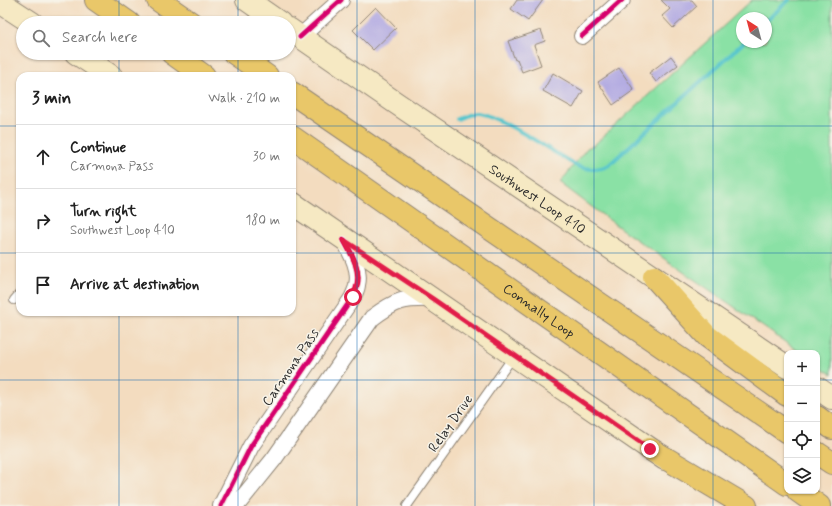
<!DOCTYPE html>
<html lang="en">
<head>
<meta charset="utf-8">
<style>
  body { margin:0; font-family:Mynerve,sans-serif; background:#f6f6f6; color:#222 }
  .controls { position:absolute; right:12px; bottom:12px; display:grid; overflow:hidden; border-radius:8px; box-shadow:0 1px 3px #0004 }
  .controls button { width:36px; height:36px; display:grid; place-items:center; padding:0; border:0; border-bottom:1px solid #e0e0e0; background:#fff; color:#222; font:20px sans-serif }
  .compass { position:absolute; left:736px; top:12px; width:36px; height:36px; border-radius:50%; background:#fff; box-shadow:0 1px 3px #0004; rotate:324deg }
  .stop { position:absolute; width:12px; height:12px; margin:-9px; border:3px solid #e11d48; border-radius:50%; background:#fff }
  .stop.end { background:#e11d48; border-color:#fff; box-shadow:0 1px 4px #0008 }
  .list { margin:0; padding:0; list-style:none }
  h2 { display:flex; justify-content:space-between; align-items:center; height:52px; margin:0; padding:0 16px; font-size:17px }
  h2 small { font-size:13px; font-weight:400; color:#767676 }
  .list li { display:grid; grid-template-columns:26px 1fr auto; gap:12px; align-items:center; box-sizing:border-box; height:64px; padding:0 16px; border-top:1px solid #e0e0e0 }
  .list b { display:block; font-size:15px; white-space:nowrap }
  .list p { margin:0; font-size:13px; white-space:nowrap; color:#767676 }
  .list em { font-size:13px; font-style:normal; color:#767676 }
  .icon { flex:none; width:22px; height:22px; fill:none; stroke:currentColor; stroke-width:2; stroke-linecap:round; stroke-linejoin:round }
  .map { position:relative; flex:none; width:832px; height:506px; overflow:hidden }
  .search { position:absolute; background:#fff; box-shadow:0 1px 3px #0004; left:16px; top:16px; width:280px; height:44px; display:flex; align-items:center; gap:10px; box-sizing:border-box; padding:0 14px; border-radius:22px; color:#767676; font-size:15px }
  .panel { position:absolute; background:#fff; box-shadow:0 1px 3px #0004; left:16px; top:72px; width:280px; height:244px; border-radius:12px }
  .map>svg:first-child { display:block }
</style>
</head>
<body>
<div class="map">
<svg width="832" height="506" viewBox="0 0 832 506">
  <rect width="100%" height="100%" fill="#f7f3e8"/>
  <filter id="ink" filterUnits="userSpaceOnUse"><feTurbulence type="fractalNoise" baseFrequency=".025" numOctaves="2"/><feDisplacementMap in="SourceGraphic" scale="8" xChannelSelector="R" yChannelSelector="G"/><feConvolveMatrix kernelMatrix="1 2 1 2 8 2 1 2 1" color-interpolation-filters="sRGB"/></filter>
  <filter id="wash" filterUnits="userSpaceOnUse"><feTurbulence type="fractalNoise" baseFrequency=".012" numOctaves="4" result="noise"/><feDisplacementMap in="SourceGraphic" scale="16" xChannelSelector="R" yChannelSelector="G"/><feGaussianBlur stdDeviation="0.9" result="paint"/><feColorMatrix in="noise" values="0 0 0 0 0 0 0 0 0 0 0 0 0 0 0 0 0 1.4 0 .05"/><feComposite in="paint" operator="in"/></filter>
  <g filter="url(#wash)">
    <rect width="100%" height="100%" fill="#f3dcbf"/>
    <path fill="#8ae1a5" stroke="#5a8668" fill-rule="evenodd" d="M752 0H832V374L817 364V353H801L624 231 560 183 587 148 594 145ZM742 18H766V42H742Z"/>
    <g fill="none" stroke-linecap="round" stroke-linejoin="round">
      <path stroke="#59c6cd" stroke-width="4" d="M766 21 789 0
        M457 119C463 117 469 113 475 113 494 112 558 155 577 166 588 170 598 171 609 165L744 42"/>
    </g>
    <g id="blocks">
      <path fill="#b4ace2" d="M517 0H543L528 21 511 9Z
        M661 0H692L697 6 673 28 662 16 670 9Z
        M376 7 396 28 373 50 353 30Z
        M541 30 545 41 534 45 541 65 522 72 517 59 515 60 508 41Z
        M671 56 678 65 656 82 649 73Z
        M619 68 634 90 613 105 598 82Z
        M553 73 583 91 573 108 543 91Z"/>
    </g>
  </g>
  <g filter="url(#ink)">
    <use href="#blocks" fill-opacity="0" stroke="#8f8475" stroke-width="1"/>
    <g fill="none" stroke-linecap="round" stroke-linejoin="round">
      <g stroke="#8f8475" stroke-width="10">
        <path id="service" d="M14 300 20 293
          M407 506 513 357"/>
      </g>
      <g stroke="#8f8475" stroke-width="18">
        <path id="minor" d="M582 36 622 0
          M300 37 341 0
          M221 506 251 446 353 297C354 293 357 289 357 285 361 269 351 253 344 240
          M236 506 274 459 372 318C396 300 403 298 433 299"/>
      </g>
      <g stroke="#8f8475" stroke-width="24">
        <g id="secondary">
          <path d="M247 0 280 23"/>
          <path d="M0 2 32 23"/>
          <path id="s1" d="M289 29 396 103 787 367"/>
          <path d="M76 53 111 76"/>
          <path d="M292 203 665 459"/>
          <path d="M817 388 832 398"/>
        </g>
      </g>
      <g stroke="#8f8475" stroke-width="24">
        <g id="motorway">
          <path d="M96 0 129 23"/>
          <path d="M158 0 191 23"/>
          <path d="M172 53 204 76"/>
          <path d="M234 53 267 76"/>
          <path d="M292 93 787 432"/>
          <path id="s2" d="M292 137 787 484"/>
          <path d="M654 277 707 336 787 395"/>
          <path d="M817 417 832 428"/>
          <path d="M650 449 746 506"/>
          <path d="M817 453 832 463"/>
          <path d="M798 491 819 506"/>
        </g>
      </g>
      <use href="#service" stroke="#fff" stroke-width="8"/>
      <use href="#minor" stroke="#fff" stroke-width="16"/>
      <use href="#secondary" stroke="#f6e9c3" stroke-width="22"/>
      <use href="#motorway" stroke="#e9c769" stroke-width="22"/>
      <g stroke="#f7f3e8" stroke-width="8">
        <path id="cycleway" d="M582 36 622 0
          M300 37 341 0
          M221 506 251 446 353 297C354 293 357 289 357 285 361 269 351 253 344 240"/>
      </g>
      <use href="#cycleway" stroke="#d6006c" stroke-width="5"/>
    </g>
  </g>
  <g fill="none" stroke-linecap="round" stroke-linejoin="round" filter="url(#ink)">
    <path stroke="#e11d48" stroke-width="5" d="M353 297C354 293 357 289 357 285 361 269 351 253 344 240L433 299 650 449"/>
  </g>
  <path fill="none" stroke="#1f6fb2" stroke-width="1" stroke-opacity="0.55" d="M119 0V23M238 0V23M357 0V506M475 0V506M594 0V506M713 0V506M119 53V76M238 53V76M0 126H20M292 126H832M0 253H20M292 253H832M119 312V506M238 312V506M0 380H787M817 380H832"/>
  <g text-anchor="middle" stroke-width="3" stroke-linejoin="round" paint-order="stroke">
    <g font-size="14" fill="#2b2b2b" stroke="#f7f3e8">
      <text dy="5" stroke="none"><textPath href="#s1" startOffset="301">Southwest Loop 410</textPath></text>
      <text dy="5" stroke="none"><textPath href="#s2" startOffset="302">Connally Loop</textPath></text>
      <text transform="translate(290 367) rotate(-56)" y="5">Carmona Pass</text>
      <text transform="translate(450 423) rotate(-55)" y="5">Relay Drive</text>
    </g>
  </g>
</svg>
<div class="controls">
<button>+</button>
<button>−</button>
<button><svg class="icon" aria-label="locate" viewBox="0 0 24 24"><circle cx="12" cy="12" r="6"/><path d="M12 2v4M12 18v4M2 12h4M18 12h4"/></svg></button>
<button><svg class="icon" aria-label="layers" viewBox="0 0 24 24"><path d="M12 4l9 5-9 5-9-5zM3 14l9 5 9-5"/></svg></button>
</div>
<svg class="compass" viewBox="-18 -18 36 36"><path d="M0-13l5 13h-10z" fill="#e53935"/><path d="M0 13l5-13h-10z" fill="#767676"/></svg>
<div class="stop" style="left:353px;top:297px"></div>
<div class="stop end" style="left:650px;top:449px"></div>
<div class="search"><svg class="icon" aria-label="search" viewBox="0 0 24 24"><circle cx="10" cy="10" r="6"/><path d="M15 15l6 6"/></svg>Search here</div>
<section class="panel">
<h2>3 min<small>Walk · 210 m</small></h2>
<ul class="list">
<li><svg class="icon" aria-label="ahead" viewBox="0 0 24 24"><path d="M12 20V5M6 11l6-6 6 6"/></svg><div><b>Continue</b><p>Carmona Pass</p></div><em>30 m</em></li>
<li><svg class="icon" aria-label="right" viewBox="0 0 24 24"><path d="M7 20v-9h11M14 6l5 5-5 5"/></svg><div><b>Turn right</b><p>Southwest Loop 410</p></div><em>180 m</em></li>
<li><svg class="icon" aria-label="arrive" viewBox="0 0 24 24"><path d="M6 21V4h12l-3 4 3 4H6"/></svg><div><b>Arrive at destination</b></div></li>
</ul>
</section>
</div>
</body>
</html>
